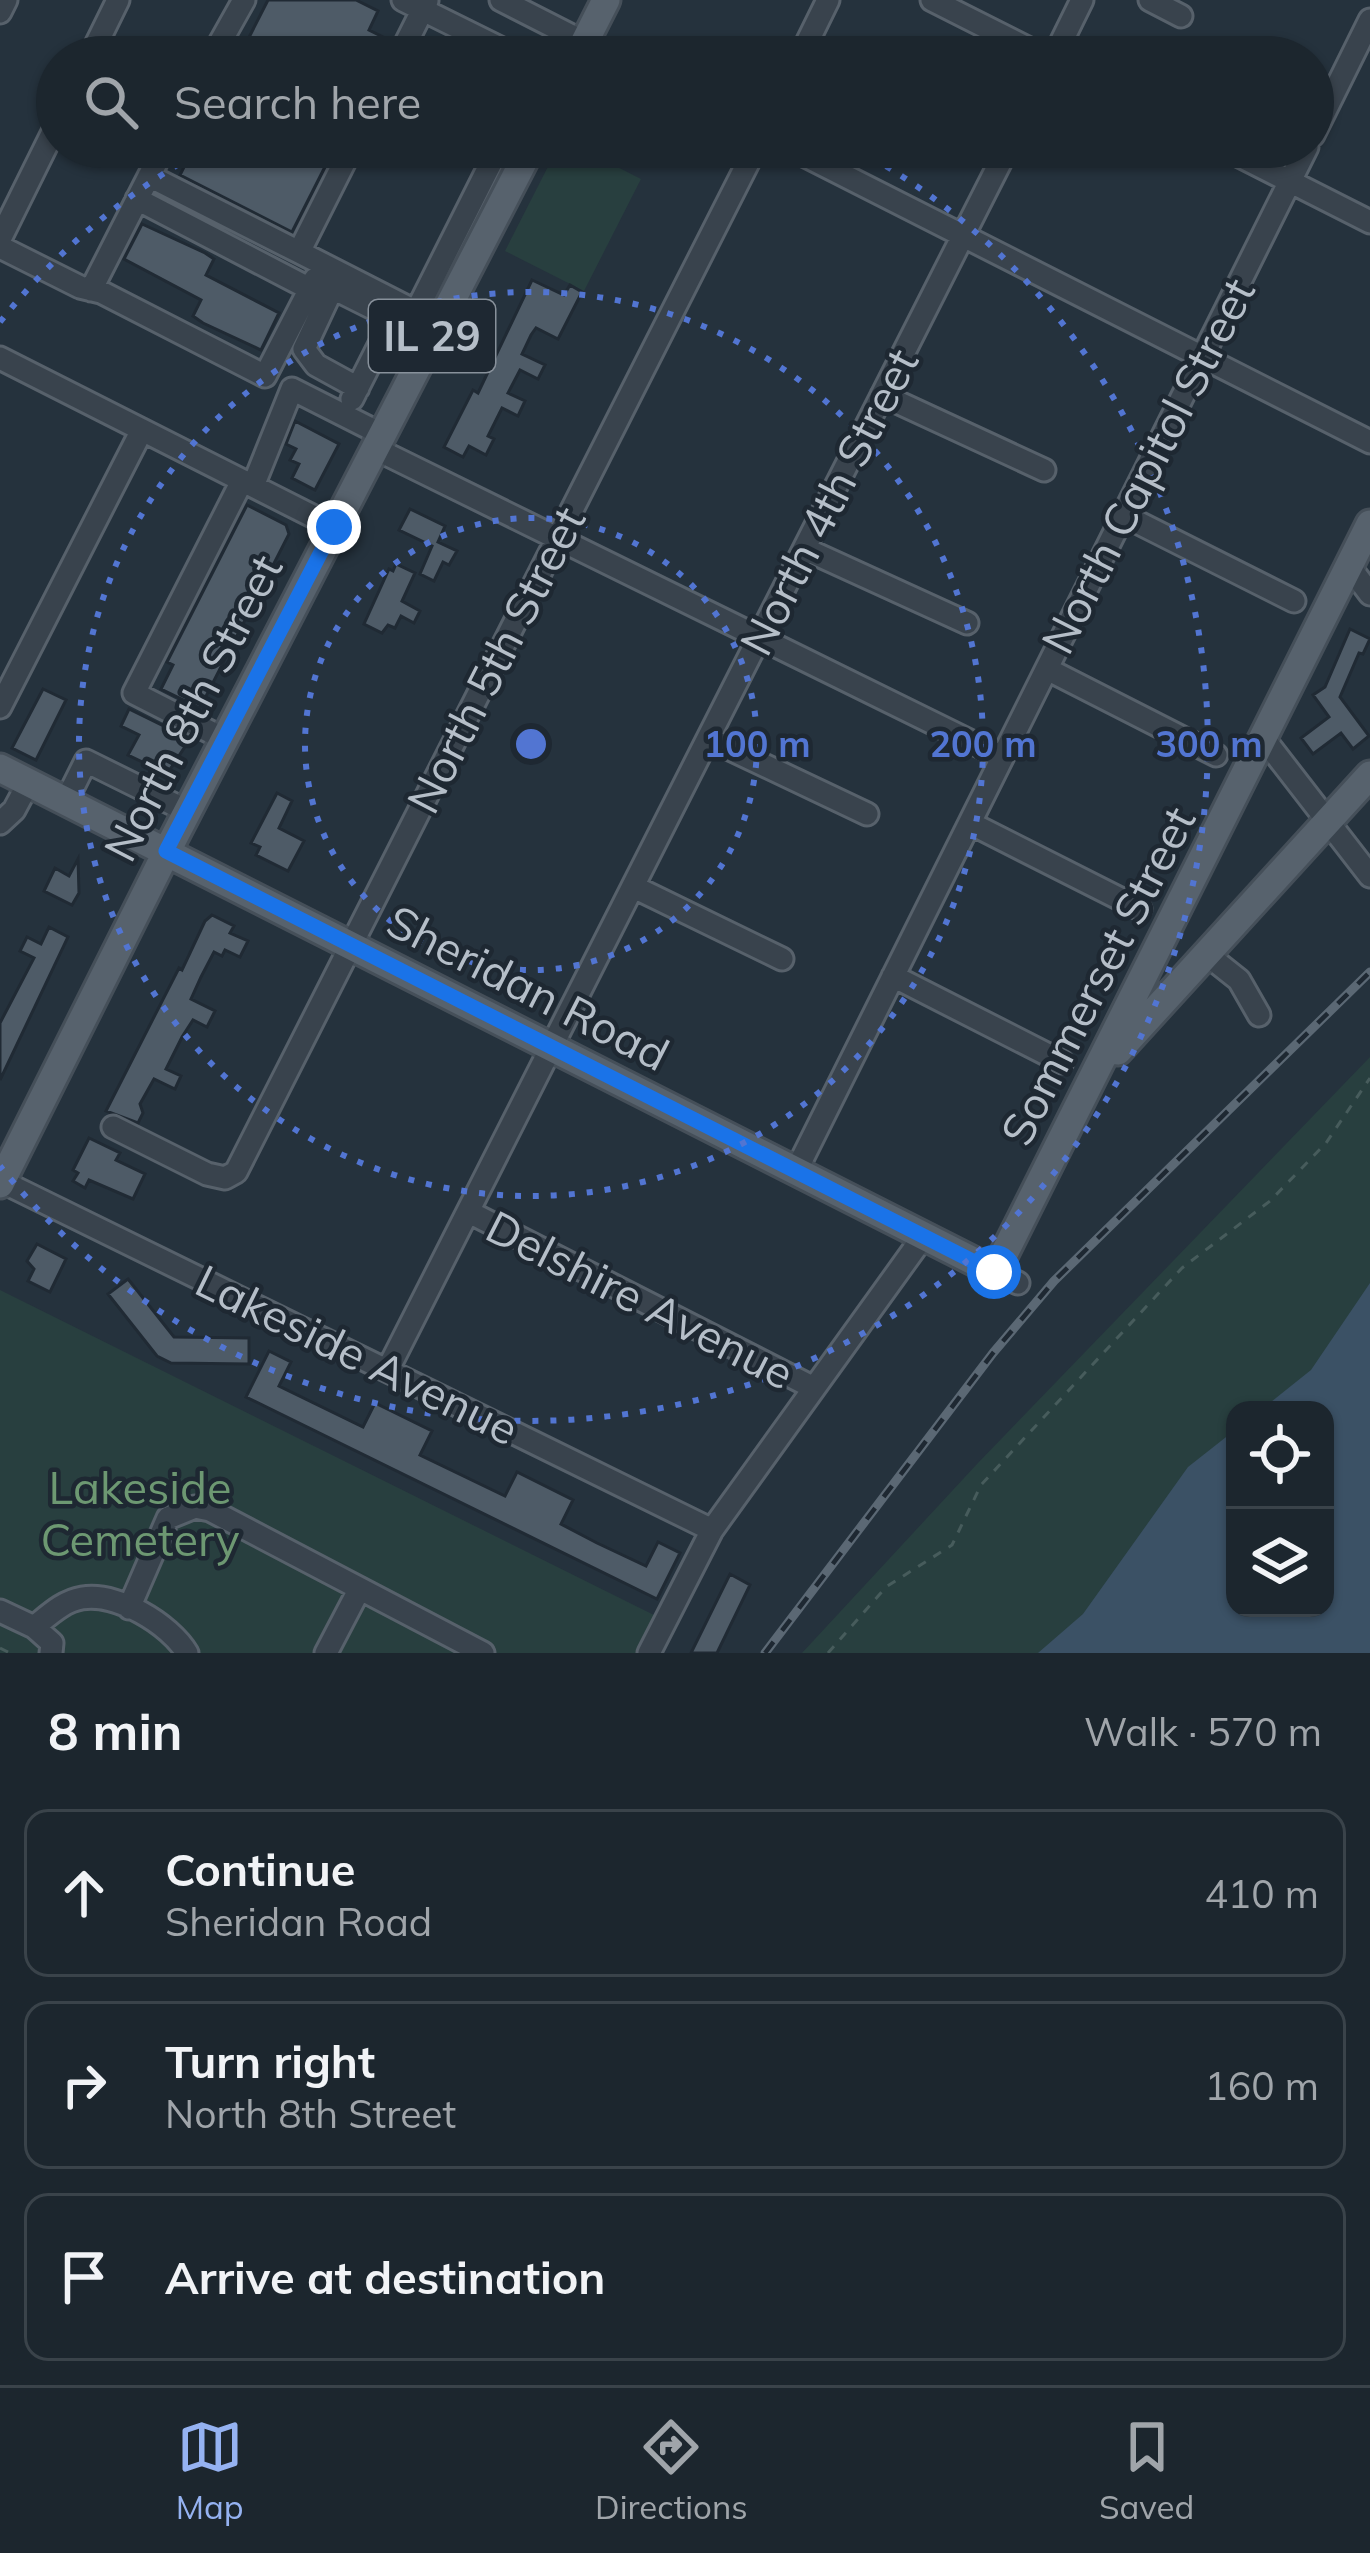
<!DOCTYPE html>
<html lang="en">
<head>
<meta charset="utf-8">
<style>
  body { margin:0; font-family:Mulish,sans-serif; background:#29323a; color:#f1f3f6 }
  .controls { position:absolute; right:36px; bottom:36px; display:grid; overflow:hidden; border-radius:24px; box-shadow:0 3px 9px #0004 }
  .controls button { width:108px; height:108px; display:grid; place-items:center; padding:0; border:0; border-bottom:3px solid #3a434a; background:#1c262e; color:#f1f3f6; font:60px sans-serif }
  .stop { position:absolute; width:36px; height:36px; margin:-27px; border:9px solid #1a73e8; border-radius:50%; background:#fff }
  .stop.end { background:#1a73e8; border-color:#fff; box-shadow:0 3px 12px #0008 }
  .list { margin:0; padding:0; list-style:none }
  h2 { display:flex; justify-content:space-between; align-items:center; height:156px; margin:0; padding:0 48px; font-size:51px }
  h2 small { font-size:39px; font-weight:400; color:#a0a5aa }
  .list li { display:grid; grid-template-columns:78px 1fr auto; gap:36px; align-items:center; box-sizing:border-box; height:168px; margin:0 24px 24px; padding:0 24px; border:3px solid #3a434a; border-radius:24px }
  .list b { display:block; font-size:45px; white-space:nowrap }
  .list p { margin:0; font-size:39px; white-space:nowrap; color:#a0a5aa }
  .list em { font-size:39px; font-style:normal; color:#a0a5aa }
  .icon { flex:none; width:66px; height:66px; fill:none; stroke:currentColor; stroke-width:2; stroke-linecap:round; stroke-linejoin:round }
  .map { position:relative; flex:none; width:1370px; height:1653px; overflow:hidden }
  .search { position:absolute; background:#1c262e; box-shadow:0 3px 9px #0004; left:36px; right:36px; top:36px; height:132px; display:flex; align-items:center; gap:30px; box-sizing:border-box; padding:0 42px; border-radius:66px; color:#a0a5aa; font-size:45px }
  .sheet { height:732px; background:#1c262e }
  nav { display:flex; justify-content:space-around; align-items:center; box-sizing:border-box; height:168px; border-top:3px solid #3a434a; background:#1c262e; font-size:33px; color:#a0a5aa }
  nav a { display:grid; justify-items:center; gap:6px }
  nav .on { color:#95b2f1 }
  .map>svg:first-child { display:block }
</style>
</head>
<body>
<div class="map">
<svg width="1370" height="1653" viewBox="0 0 1370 1653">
  <rect width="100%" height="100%" fill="#25323d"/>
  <path fill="#283f3f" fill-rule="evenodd" d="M558 147H578L641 179 584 291 505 251Z
    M1370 1057V1653H802L977 1464ZM1235 1410H1325V1608H1235Z
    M0 1290 658 1617 641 1653H0Z"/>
  <path fill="#3b5165" d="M1370 1283V1653H1038L1083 1614 1188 1467 1235 1430V1608H1325V1410H1261L1311 1370Z"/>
  <path fill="#4e5b67" stroke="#202a34" stroke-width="3" d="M268 0H356L378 11 369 30 389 40 380 57H239Z
    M194 147H335L292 232 180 175Z
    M142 224 205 253 214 259 206 275 279 313 261 350 203 323 193 316 201 300 124 259Z
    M532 280 564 295 570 285 582 292 558 339 536 328 531 335 522 354 545 365 538 379 520 370 508 393 525 401 518 416 502 408 488 436 494 439 486 455 469 446 463 457 444 447 473 390 478 393Z
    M295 421 339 444 315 490 292 478 299 464 290 460 296 449 286 444Z
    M247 505 286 525 289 534 200 708 161 689 173 665 167 662Z
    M410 509 445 526 438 542 457 551 449 565 443 562 434 581 420 574 432 546 399 530Z
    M396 564 415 573 402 601 420 611 414 623 401 616 395 628 388 625 382 633 364 624 389 569 393 571Z
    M1350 629 1370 639 1363 654 1359 653 1340 697 1369 736 1353 749 1341 733 1313 754 1301 738 1329 717 1313 695 1325 687Z
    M43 689 66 700 36 760 12 748Z
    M129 709 190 739 167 774 128 755 139 735 121 726Z
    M277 793 292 801 279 828 304 841 288 871 256 855 260 847 251 843Z
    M78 859 79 893 72 905 44 891 55 868 69 876Z
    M212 915 234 926 230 933 248 941 240 957 225 950 222 956 214 952 201 977 191 999 215 1011 207 1027 193 1020 182 1037 166 1069 181 1076 175 1089 154 1079 140 1104 143 1113 138 1123 106 1111 179 968 182 970 205 921Z
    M49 927 68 937 0 1080V1023L34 958 20 951 27 937 41 944Z
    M89 1138 120 1153 116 1160 145 1174 133 1199 89 1180 85 1188 73 1181 78 1173 73 1170Z
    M37 1244 66 1259 50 1292 28 1281 34 1269 27 1261Z
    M128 1279 174 1337 249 1338V1364L171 1363 157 1356 108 1294Z
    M269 1351 291 1362 279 1386 363 1427 375 1403 432 1431 420 1455 505 1496 517 1472 573 1500 561 1524 597 1543 646 1566 658 1542 680 1553 657 1599 246 1397Z
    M730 1574 750 1585 717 1653H691Z"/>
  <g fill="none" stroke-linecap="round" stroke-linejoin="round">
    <g stroke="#57616b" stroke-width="27">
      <path id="minor" d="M403 0 518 57
        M501 0 613 57
        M932 0 1045 57
        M1150 0 1181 16
        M0 12 6 0
        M90 57 118 0
        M212 57 244 0
        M399 57 427 1
        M800 57 828 0
        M1054 57 1082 0
        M1313 135 1370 20
        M352 147 299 252 438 323
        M788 147 1370 442
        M1222 147 1370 222
        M149 176 299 252
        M137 199 310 289
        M0 239 57 124
        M0 247 80 287 101 292 265 376 315 279 431 337
        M333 287 304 349 316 365 358 388
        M91 290 164 147
        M416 312 499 147
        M0 358 334 527
        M882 395 1044 470
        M352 399 393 318
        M374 448 1002 757
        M253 486 292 389 381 434
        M1125 516 1294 601
        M805 549 967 623
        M1349 566 1370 594
        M1047 669 1216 755
        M0 707 142 430
        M224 739 134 693 242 481
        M709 739 867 814
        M1264 739 1370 876
        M66 801 86 761 187 811
        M0 823 14 810 29 782
        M970 823 1140 909
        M634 887 782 959
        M1205 953 1239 980 1259 1015
        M893 976 1062 1062
        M113 1127 207 1174 225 1178 236 1172 756 147
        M796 1171 1307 147
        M1 1181 712 1530
        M469 1212 812 1387
        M995 1272 1018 1283
        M388 1369 1008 147
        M129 1608 168 1518 195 1507 210 1510 483 1653
        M0 1611 34 1627 52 1643 51 1653
        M34 1627C48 1616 63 1601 82 1598 116 1592 170 1624 187 1653
        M326 1653 359 1590
        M649 1653 712 1530 923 1237"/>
    </g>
    <g stroke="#454f59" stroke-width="33">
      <path id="major" d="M577 57 606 0
        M0 768 995 1272 1370 524
        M1118 1051 1370 775
        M0 1184 167 851 531 147"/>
    </g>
    <path stroke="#475c5c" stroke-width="3" stroke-dasharray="9 9" stroke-linecap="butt" d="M0 1648 10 1653
      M828 1653 886 1587 952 1545 981 1485 1182 1268 1270 1201 1326 1143 1370 1078"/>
    <use href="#minor" stroke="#39434d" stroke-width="21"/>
    <use href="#major" stroke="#57626d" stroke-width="27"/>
    <g stroke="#5b6874" stroke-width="9">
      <path id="rail" d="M765 1653 993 1353 1054 1281 1370 972"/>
    </g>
    <use href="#rail" stroke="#1e2832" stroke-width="4.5" stroke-dasharray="14" stroke-linecap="butt"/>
  </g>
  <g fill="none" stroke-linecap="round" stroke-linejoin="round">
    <path stroke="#1a73e8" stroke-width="15" d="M334 527 166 851 994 1272"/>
  </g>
  <g fill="none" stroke="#5275d2" stroke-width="6" stroke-dasharray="6 12">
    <circle cx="531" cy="744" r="226"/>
    <circle cx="531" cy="744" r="452"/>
    <path d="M0 322A678 678 0 0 1 207 148M855 148A678 678 0 1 1 0 1166"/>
  </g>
  <g text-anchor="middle" stroke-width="9" stroke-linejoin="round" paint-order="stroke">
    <rect fill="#1e2832" stroke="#88919b" stroke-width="3" x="369" y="300" width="126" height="72" rx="9"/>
    <g font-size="42" font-weight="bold" fill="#b5bec8">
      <text x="432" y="351">IL 29</text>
    </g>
    <g font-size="45" fill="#b5bec8" stroke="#1e2832">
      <text transform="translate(1148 466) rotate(-63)" y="16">North Capitol Street</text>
      <text transform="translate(829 502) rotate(-63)" y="16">North 4th Street</text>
      <text transform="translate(496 660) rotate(-63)" y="16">North 5th Street</text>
      <text transform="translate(193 708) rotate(-63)" y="16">North 8th Street</text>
      <text transform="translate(1098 976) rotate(-63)" y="16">Sommerset Street</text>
      <text transform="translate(528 988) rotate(27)" y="16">Sheridan Road</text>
      <text transform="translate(640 1300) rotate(27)" y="16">Delshire Avenue</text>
      <text transform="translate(357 1355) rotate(26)" y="16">Lakeside Avenue</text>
    </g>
    <g font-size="45" fill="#6d9872" stroke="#1e2832">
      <text x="140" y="1504">Lakeside<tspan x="140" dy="52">Cemetery</tspan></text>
    </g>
  </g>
  <circle cx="531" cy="744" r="18" fill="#5275d2" stroke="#1e2832" stroke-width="6"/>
  <g font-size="36" text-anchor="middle" font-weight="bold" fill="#5275d2" stroke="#1e2832" stroke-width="9" stroke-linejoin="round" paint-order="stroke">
    <text x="757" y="757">100 m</text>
    <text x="983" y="757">200 m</text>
    <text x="1209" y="757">300 m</text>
  </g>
</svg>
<div class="controls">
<button><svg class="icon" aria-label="locate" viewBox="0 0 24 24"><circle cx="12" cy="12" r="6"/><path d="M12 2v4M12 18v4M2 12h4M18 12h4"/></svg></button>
<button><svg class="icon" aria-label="layers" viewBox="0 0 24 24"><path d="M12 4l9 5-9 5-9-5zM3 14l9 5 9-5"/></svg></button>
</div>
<div class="stop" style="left:994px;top:1272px"></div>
<div class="stop end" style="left:334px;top:527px"></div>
<div class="search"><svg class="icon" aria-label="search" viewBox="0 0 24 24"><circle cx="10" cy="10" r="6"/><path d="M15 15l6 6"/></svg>Search here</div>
</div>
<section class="sheet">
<h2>8 min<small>Walk · 570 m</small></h2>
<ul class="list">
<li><svg class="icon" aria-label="ahead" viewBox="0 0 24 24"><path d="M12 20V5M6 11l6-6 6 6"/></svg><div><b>Continue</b><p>Sheridan Road</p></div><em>410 m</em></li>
<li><svg class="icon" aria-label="right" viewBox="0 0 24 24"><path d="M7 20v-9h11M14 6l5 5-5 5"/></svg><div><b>Turn right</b><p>North 8th Street</p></div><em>160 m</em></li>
<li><svg class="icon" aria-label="arrive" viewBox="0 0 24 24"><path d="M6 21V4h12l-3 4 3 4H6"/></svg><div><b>Arrive at destination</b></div></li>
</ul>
</section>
<nav>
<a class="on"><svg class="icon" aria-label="map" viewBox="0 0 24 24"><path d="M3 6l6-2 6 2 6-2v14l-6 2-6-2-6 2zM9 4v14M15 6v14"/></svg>Map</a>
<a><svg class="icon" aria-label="directions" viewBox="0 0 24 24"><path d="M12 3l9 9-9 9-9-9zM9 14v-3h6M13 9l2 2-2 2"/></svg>Directions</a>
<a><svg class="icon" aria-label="saved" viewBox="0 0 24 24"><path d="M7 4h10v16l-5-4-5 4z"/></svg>Saved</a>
</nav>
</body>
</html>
